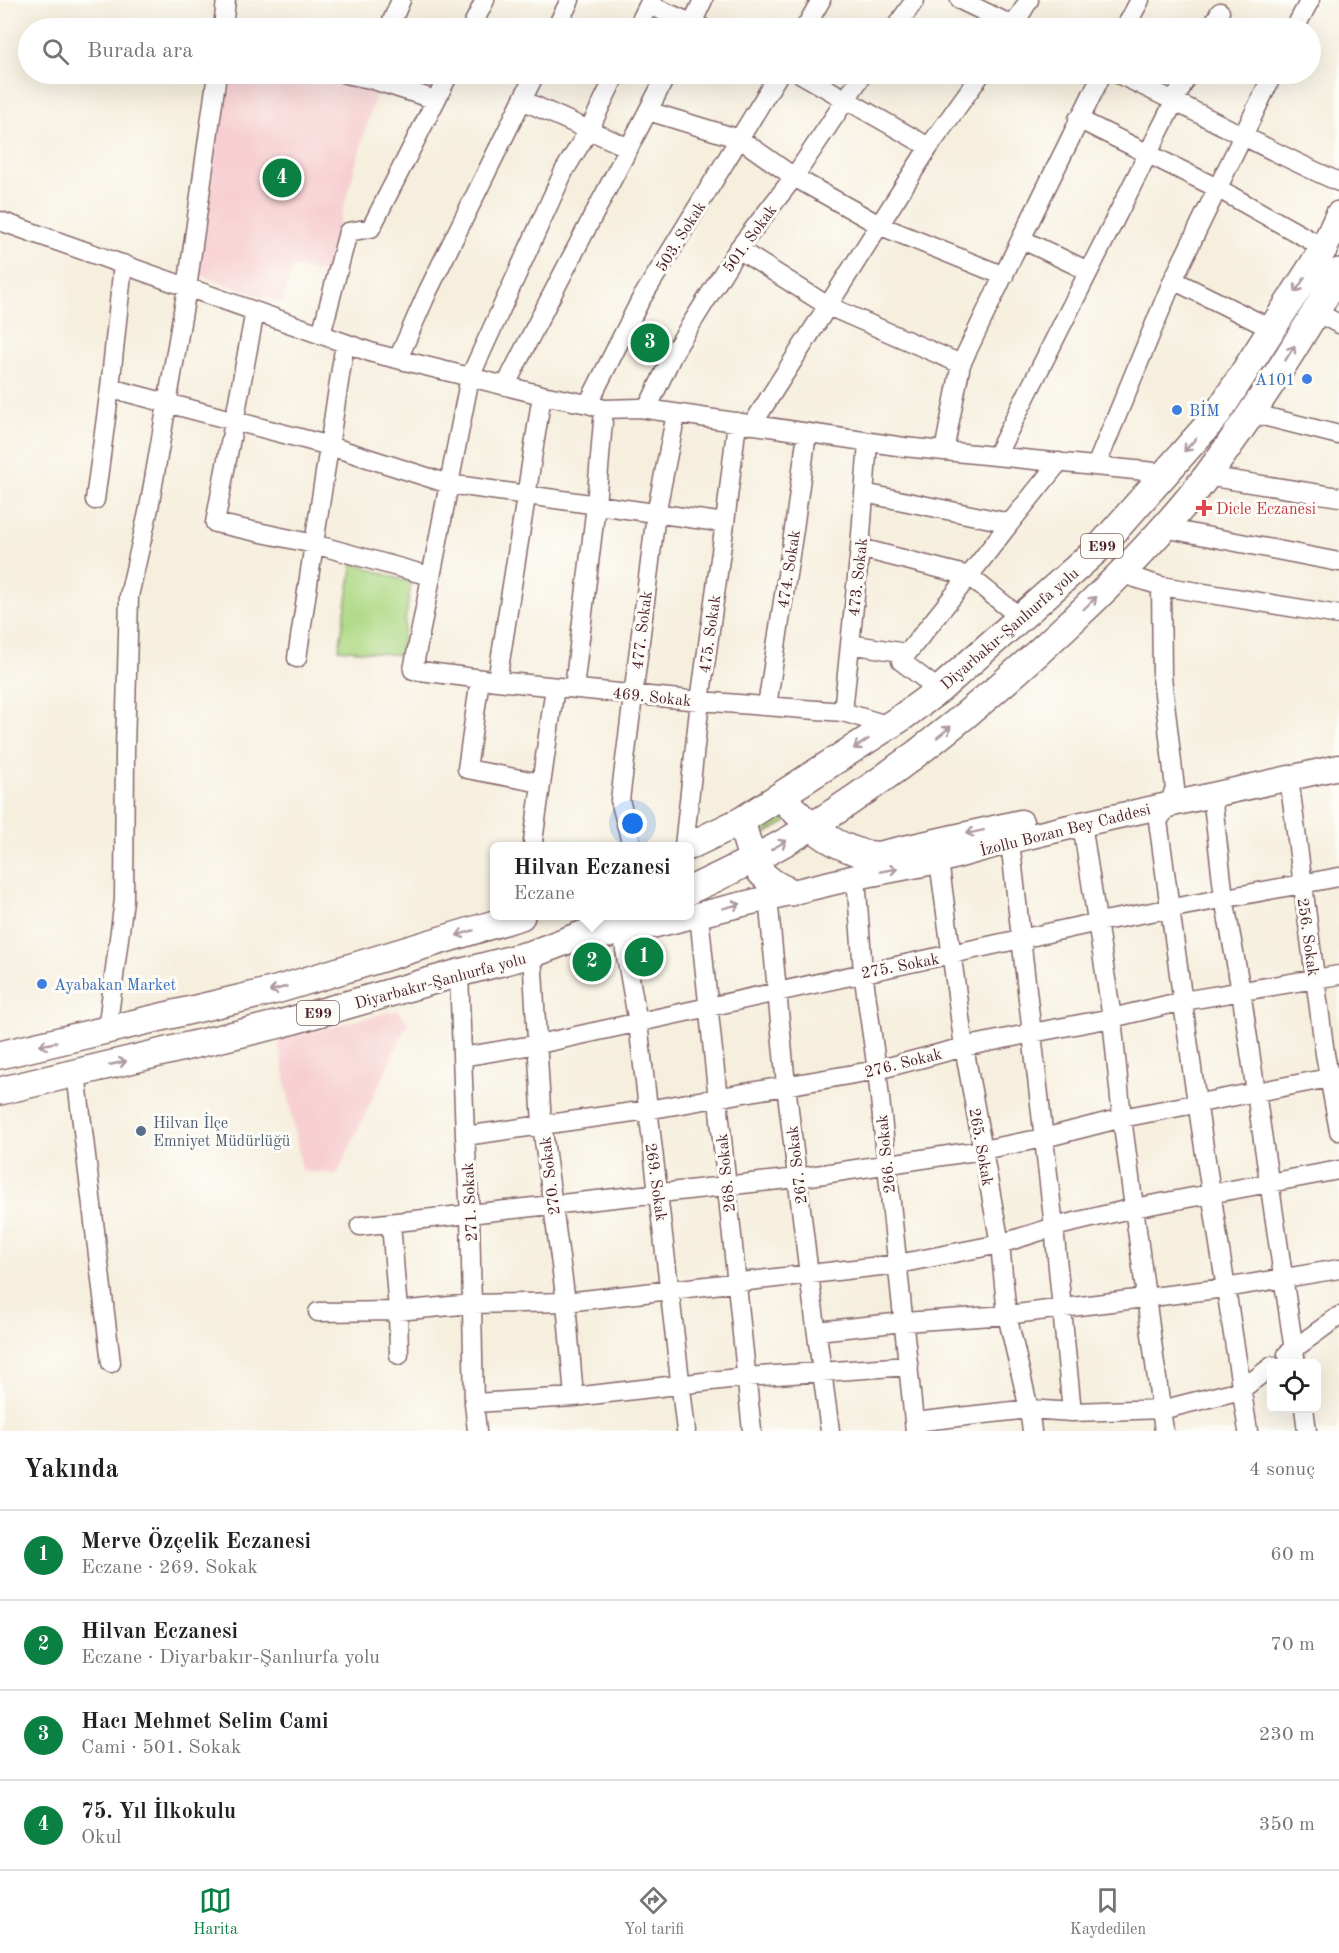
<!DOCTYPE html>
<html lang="tr">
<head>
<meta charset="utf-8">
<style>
  body { margin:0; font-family:"Old Standard TT",serif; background:#f2f2f2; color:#202124 }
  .controls { position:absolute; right:18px; bottom:18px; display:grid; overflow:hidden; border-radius:9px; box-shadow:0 6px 24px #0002 }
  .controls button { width:54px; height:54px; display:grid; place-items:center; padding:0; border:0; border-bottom:2px solid #e0e0e0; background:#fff; color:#202124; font:30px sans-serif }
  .you { position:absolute; left:633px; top:824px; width:21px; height:21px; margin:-15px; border:4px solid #fff; border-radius:50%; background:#1a73e8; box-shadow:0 0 0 9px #1a73e833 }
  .badge { display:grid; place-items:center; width:39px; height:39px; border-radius:50%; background:#0b8043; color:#fff; font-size:20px; font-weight:700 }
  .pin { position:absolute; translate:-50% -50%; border:3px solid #fff; box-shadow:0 2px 6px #0006 }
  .popup { position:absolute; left:490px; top:842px; width:204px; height:78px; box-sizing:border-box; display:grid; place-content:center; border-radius:9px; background:#fff; filter:drop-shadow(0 2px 4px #0005); font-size:20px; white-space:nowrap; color:#757577 }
  .popup b { font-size:22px; color:#202124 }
  .popup::after { content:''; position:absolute; left:50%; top:100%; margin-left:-12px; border:12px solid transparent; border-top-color:#fff }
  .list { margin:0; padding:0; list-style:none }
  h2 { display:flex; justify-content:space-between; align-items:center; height:78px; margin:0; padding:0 24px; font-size:26px }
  h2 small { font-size:20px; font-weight:400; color:#757577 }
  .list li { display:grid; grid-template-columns:39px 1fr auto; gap:18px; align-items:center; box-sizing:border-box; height:90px; padding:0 24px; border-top:2px solid #e0e0e0 }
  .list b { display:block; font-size:22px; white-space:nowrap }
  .list p { margin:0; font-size:20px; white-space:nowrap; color:#757577 }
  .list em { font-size:20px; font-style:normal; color:#757577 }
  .icon { flex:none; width:33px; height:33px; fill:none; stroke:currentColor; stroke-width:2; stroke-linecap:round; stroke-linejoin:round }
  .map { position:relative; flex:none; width:1339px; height:1431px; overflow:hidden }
  .search { position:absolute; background:#fff; box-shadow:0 6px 24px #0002; left:18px; right:18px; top:18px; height:66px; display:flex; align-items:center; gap:15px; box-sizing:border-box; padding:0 21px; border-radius:33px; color:#757577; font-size:22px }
  .sheet { height:438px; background:#fff }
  nav { display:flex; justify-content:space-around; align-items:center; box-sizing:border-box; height:84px; border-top:2px solid #e0e0e0; background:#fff; font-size:16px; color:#757577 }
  nav a { display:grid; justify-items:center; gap:3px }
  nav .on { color:#0b8043 }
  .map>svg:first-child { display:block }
</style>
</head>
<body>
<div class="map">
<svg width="1339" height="1431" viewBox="0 0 1339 1431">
  <rect width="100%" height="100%" fill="#fdfcf7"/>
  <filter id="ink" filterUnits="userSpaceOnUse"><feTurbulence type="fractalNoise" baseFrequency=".0167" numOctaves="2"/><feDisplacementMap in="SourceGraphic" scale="12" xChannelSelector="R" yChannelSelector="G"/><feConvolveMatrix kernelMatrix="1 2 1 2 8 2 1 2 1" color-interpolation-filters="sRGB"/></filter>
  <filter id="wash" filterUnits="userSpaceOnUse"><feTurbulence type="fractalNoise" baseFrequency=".008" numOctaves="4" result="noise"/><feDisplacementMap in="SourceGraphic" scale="24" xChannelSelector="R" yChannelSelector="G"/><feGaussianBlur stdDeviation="1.35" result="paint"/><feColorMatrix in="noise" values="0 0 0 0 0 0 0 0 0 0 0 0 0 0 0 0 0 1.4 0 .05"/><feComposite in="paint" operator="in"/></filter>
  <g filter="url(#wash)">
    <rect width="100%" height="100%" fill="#f6efde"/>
    <path fill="#f7cfd1" d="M226 74H305L377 90 325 273 292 267 283 303 198 275Z
      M398 1010 408 1022 337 1174 302 1171 278 1040Z"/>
    <path fill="#aed985" stroke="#7c7c58" stroke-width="1.5" d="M353 563 411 583 400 655 339 649Z
      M777 810 791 819 757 839 753 823Z"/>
  </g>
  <g filter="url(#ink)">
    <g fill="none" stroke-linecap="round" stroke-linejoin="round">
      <g stroke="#86686a" stroke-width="21">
        <path id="minor" d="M960 0 1018 28
          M649 5 703 28
          M223 28 226 0
          M389 28 401 0
          M471 28 485 0
          M556 28 570 0
          M637 28 651 0
          M690 28 703 0
          M805 28 821 0
          M895 28 915 0
          M1012 28 1029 0
          M1125 28 1140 0
          M1211 28 1220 12
          M1295 28 1310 0
          M801 74 929 147
          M1118 74C1192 108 1264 149 1339 182
          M436 100 449 74
          M522 100 629 148
          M648 111 740 139 794 177 881 226 1004 276
          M1078 119 1217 188 1324 248
          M0 221 373 353 542 395 588 404 604 409 640 408 904 447 1165 473
          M1021 239 1102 74
          M738 249 828 306 961 364
          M123 264 110 388 330 446 449 484 470 377 564 171 589 130 616 74
          M1173 280 1273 74
          M255 311 215 523 314 544 297 658
          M1316 312 1339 324
          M321 335 348 232 371 228 436 100 370 79 345 74
          M345 343 314 544 430 576
          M398 359 428 291 535 74
          M506 385C558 280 614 178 667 74
          M588 404 640 301 779 74
          M647 409 675 350 738 249 794 177 863 74
          M1251 413 1339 435
          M752 425 929 147 981 74
          M944 451 961 364 1021 239 1088 271
          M996 456 1188 74
          M1096 466 1173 280 1272 329
          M1206 476 1339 497
          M864 493 1010 523 1059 462
          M95 500 110 388
          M725 523 449 484 413 670 497 681 700 701 843 712 890 726
          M1164 528 1339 562
          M860 548 969 576 1010 523
          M1122 574 1161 586 1339 615
          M1161 586 1162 677 1175 788 1169 804 1158 821 1193 1076 1248 1431
          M850 644 906 653
          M480 679 467 769 541 783
          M497 681 542 395
          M574 688 596 505 604 409
          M939 690 901 661 969 576 1022 619
          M767 706 794 529 807 433
          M843 712 860 548 868 442
          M1289 778 1325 1054 1339 1131
          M1212 795 1224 898 1241 991 1296 1364
          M1082 824 1112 1018 1122 1118 1164 1431
          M1010 841 1054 1227 1072 1412
          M534 846 533 841 555 687
          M632 846 620 800 656 514 676 414
          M684 846 700 701 725 523 737 422
          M939 861 964 1047 1000 1244 1007 1315 1029 1409 1032 1431
          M856 877 863 972 877 1070 915 1431
          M768 897 786 1085 809 1275 830 1431
          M699 915 752 1431
          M622 933 638 1023 686 1431
          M532 954 542 1125 566 1302 574 1397
          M459 973 465 1136 470 1214 474 1403 477 1431
          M107 1030 124 900 125 749 129 596 149 508 187 288 217 74
          M462 1057 539 1044 1098 922 1339 877
          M76 1073 111 1363
          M465 1136 647 1110 877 1070 964 1047 1032 1033 1112 1018 1183 1001 1339 975
          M391 1223 398 1311 399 1355
          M360 1226 797 1178 982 1150 1044 1138 1122 1118 1339 1076
          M318 1312 398 1311 472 1304 566 1302 898 1264 1000 1244 1054 1227 1134 1208 1339 1170
          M817 1331 904 1322 1007 1315 1225 1288 1339 1269
          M1287 1354 1339 1316
          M474 1403 574 1397 746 1377 909 1366
          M1304 1408 1307 1431
          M914 1422 1029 1409 1072 1412 1165 1409 1241 1390 1272 1366"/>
      </g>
      <g stroke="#86686a" stroke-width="27">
        <path id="major" d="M858 852 878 854 1021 822
          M593 938 622 933 856 877 939 861 1010 841 1082 824 1339 767"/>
      </g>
      <g stroke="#86686a" stroke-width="30">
        <path id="highway" d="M780 796C806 822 823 841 858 852
          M741 821C752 857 752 877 791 892
          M689 846 741 821 901 718 939 690 1099 548 1216 416 1324 248 1339 215
          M690 890C731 871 772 851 811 827 906 767 992 697 1073 620 1121 575 1167 528 1207 476 1255 411 1299 342 1339 272
          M0 1055 276 990 521 916
          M0 1091 280 1024 459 973 532 954 631 916"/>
      </g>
      <use href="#minor" stroke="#fff" stroke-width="18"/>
      <use href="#major" stroke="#fff" stroke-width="24"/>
      <use href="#highway" stroke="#fff" stroke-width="27"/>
    </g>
    <defs><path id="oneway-shaft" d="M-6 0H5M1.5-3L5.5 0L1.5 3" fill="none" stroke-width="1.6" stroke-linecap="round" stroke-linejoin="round" transform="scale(1.5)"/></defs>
    <g stroke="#ae9aa0">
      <use href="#oneway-shaft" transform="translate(1300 285) rotate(122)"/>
      <use href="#oneway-shaft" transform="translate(1290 353) rotate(-58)"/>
      <use href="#oneway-shaft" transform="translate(1190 445) rotate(132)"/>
      <use href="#oneway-shaft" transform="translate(1090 603) rotate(-44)"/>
      <use href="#oneway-shaft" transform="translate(944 732) rotate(-39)"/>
      <use href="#oneway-shaft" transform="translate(861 744) rotate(147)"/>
      <use href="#oneway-shaft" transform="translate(975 832) rotate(168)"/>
      <use href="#oneway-shaft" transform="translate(779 845) rotate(-30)"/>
      <use href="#oneway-shaft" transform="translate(889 870) rotate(-10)"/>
      <use href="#oneway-shaft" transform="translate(732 906) rotate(-15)"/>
      <use href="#oneway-shaft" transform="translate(465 933) rotate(163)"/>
      <use href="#oneway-shaft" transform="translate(278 989) rotate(164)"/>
      <use href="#oneway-shaft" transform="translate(48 1044) rotate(167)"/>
      <use href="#oneway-shaft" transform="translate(118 1063) rotate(-13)"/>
    </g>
  </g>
  <g fill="#3f7fe0" stroke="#fdfcf7" stroke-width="2">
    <circle cx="1307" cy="379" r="6"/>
    <circle cx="1177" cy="410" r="6"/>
    <circle cx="42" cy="984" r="6"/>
  </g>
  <path fill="#e0444e" stroke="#fdfcf7" stroke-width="2" d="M1201 499h6v6h6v6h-6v6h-6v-6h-6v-6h6z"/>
  <circle fill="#5c6f8a" stroke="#fdfcf7" stroke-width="2" cx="141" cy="1131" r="6"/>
  <g text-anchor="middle" stroke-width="6" stroke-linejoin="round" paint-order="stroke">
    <g fill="#fdfcf7" stroke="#806168" stroke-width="1.5">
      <rect x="1081" y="534" width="42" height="24" rx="4.5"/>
      <rect x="297" y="1001" width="42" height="24" rx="4.5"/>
    </g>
    <g font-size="15" font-weight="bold" fill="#4a1f2b">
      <text x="1102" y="551">E99</text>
      <text x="318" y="1018">E99</text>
    </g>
    <g font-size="16" fill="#4a1f2b" stroke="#fdfcf7">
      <text transform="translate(680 236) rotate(-58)" y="6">503. Sokak</text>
      <text transform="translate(749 238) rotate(-54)" y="6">501. Sokak</text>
      <text transform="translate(788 569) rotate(-81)" y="6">474. Sokak</text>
      <text transform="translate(857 577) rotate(-84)" y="6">473. Sokak</text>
      <text transform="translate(1009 628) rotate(-41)" y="6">Diyarbakır-Şanlıurfa yolu</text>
      <text transform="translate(641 630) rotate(-83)" y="6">477. Sokak</text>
      <text transform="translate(709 634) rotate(-82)" y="6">475. Sokak</text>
      <text transform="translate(652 696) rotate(6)" y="6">469. Sokak</text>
      <text transform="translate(1065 829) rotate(-14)" y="6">İzollu Bozan Bey Caddesi</text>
      <text transform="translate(1309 937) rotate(82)" y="6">256. Sokak</text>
      <text transform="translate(900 965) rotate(-11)" y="6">275. Sokak</text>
      <text transform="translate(440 980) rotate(-15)" y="6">Diyarbakır-Şanlıurfa yolu</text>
      <text transform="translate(903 1062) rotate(-14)" y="6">276. Sokak</text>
      <text transform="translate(982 1147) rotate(80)" y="6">265. Sokak</text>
      <text transform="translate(885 1154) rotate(-96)" y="6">266. Sokak</text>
      <text transform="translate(796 1165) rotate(-97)" y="6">267. Sokak</text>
      <text transform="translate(725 1173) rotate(-96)" y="6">268. Sokak</text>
      <text transform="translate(549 1176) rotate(-97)" y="6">270. Sokak</text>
      <text transform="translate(657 1182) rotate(82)" y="6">269. Sokak</text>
      <text transform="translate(469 1202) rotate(-93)" y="6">271. Sokak</text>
    </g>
    <g font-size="16" fill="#366cbe" stroke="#fdfcf7" text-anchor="start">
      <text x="1295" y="385" text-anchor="end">A101</text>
      <text x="1189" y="416">BİM</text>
      <text x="54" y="990">Ayabakan Market</text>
    </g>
    <g font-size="16" fill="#be3a42" stroke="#fdfcf7" text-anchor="start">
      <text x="1216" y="514">Dicle Eczanesi</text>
    </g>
    <g font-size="16" fill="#4e5e75" stroke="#fdfcf7" text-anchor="start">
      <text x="153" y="1128">Hilvan İlçe<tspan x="153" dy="18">Emniyet Müdürlüğü</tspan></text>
    </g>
  </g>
</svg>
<div class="controls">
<button><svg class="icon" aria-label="locate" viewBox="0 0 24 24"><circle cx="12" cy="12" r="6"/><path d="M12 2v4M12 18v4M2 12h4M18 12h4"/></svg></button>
</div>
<div class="you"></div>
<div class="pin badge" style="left:644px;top:957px">1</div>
<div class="pin badge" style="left:592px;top:962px">2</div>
<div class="popup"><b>Hilvan Eczanesi</b>Eczane</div>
<div class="pin badge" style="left:650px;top:343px">3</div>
<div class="pin badge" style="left:282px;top:178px">4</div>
<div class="search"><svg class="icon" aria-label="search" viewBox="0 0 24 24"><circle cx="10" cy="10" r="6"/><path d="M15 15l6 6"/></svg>Burada ara</div>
</div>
<section class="sheet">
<h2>Yakında<small>4 sonuç</small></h2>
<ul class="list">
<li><span class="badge">1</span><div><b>Merve Özçelik Eczanesi</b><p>Eczane · 269. Sokak</p></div><em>60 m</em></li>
<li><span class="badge">2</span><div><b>Hilvan Eczanesi</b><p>Eczane · Diyarbakır-Şanlıurfa yolu</p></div><em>70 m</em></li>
<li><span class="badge">3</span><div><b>Hacı Mehmet Selim Cami</b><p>Cami · 501. Sokak</p></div><em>230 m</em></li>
<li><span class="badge">4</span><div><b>75. Yıl İlkokulu</b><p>Okul</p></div><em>350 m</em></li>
</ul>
</section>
<nav>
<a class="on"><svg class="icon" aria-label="map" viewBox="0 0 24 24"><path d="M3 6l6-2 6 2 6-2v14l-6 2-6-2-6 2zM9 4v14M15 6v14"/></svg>Harita</a>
<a><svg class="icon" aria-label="directions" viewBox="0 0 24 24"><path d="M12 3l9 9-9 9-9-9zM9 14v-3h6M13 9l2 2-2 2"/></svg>Yol tarifi</a>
<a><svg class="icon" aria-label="saved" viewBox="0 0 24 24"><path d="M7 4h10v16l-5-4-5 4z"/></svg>Kaydedilen</a>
</nav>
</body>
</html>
